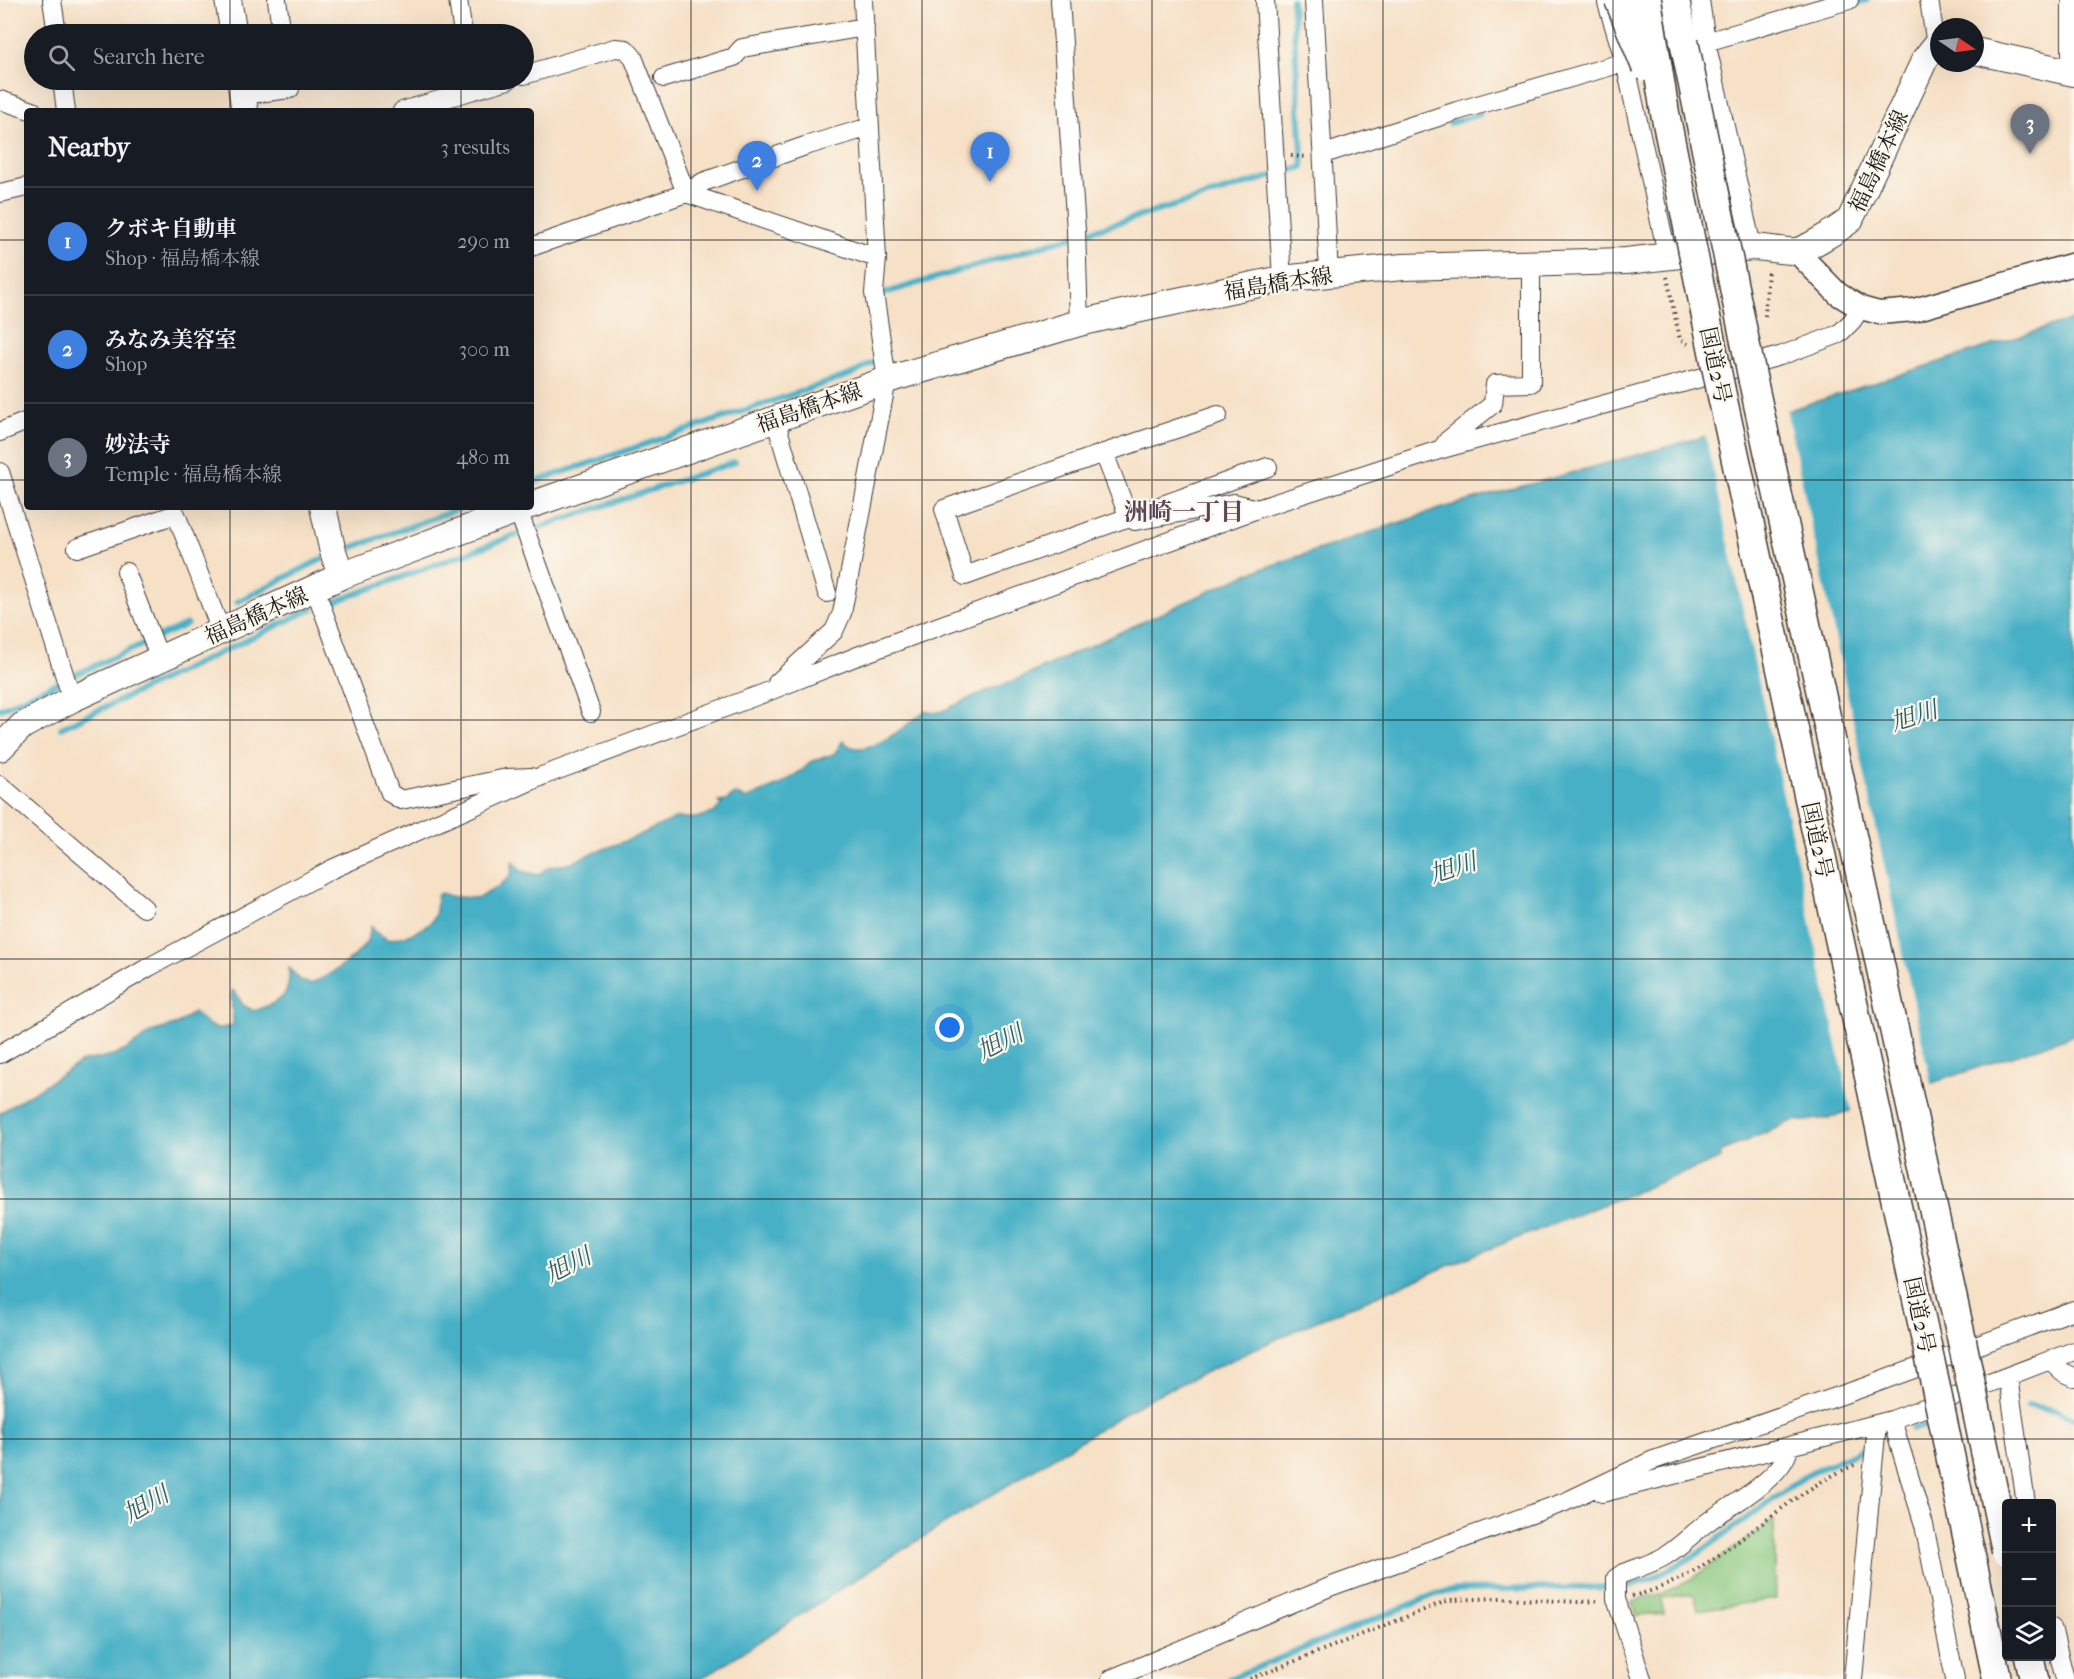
<!DOCTYPE html>
<html lang="en">
<head>
<meta charset="utf-8">
<style>
  body { margin:0; font-family:"IM FELL French Canon","Noto Serif JP",serif; background:#242831; color:#f1f3f6 }
  .controls { position:absolute; right:18px; bottom:18px; display:grid; overflow:hidden; border-radius:6px; box-shadow:0 6px 24px #0002 }
  .controls button { width:54px; height:54px; display:grid; place-items:center; padding:0; border:0; border-bottom:2px solid #363941; background:#171b24; color:#f1f3f6; font:30px sans-serif }
  .compass { position:absolute; left:1930px; top:18px; width:54px; height:54px; border-radius:50%; background:#171b24; box-shadow:0 6px 24px #0002; rotate:103deg }
  .you { position:absolute; left:950px; top:1028px; width:21px; height:21px; margin:-15px; border:4px solid #fff; border-radius:50%; background:#1a73e8; box-shadow:0 0 0 9px #1a73e833 }
  .badge { display:grid; place-items:center; width:39px; height:39px; border-radius:50%; background:#d1495b; color:#fff; font-size:20px; font-weight:700 }
  .pin { position:absolute; translate:-50% -50px; filter:drop-shadow(0 2px 3px #0008) }
  .pin::after { content:''; position:absolute; top:32px; width:21px; height:18px; background:inherit; clip-path:polygon(0 0,100% 0,50% 100%) }
  .list { margin:0; padding:0; list-style:none }
  h2 { display:flex; justify-content:space-between; align-items:center; height:78px; margin:0; padding:0 24px; font-size:26px }
  h2 small { font-size:20px; font-weight:400; color:#9ea1a6 }
  .list li { display:grid; grid-template-columns:39px 1fr auto; gap:18px; align-items:center; box-sizing:border-box; height:108px; padding:0 24px; border-top:2px solid #363941 }
  .list b { display:block; font-size:22px; white-space:nowrap }
  .list p { margin:0; font-size:20px; white-space:nowrap; color:#9ea1a6 }
  .list em { font-size:20px; font-style:normal; color:#9ea1a6 }
  .icon { flex:none; width:33px; height:33px; fill:none; stroke:currentColor; stroke-width:2; stroke-linecap:round; stroke-linejoin:round }
  .map { position:relative; flex:none; width:2074px; height:1679px; overflow:hidden }
  .search { position:absolute; background:#171b24; box-shadow:0 6px 24px #0002; left:24px; top:24px; width:510px; height:66px; display:flex; align-items:center; gap:15px; box-sizing:border-box; padding:0 21px; border-radius:33px; color:#9ea1a6; font-size:22px }
  .panel { position:absolute; background:#171b24; box-shadow:0 6px 24px #0002; left:24px; top:108px; width:510px; height:402px; border-radius:6px }
  .map>svg:first-child { display:block }
</style>
</head>
<body>
<div class="map">
<svg width="2074" height="1679" viewBox="0 0 2074 1679">
  <rect width="100%" height="100%" fill="#fbf7ec"/>
  <filter id="ink" filterUnits="userSpaceOnUse"><feTurbulence type="fractalNoise" baseFrequency=".0167" numOctaves="2"/><feDisplacementMap in="SourceGraphic" scale="12" xChannelSelector="R" yChannelSelector="G"/><feConvolveMatrix kernelMatrix="1 2 1 2 8 2 1 2 1" color-interpolation-filters="sRGB"/></filter>
  <filter id="wash" filterUnits="userSpaceOnUse"><feTurbulence type="fractalNoise" baseFrequency=".008" numOctaves="4" result="noise"/><feDisplacementMap in="SourceGraphic" scale="24" xChannelSelector="R" yChannelSelector="G"/><feGaussianBlur stdDeviation="1.35" result="paint"/><feColorMatrix in="noise" values="0 0 0 0 0 0 0 0 0 0 0 0 0 0 0 0 0 1.4 0 .05"/><feComposite in="paint" operator="in"/></filter>
  <g filter="url(#wash)">
    <rect width="100%" height="100%" fill="#f6e0c6"/>
    <path fill="#89c87f" stroke="#52724e" stroke-width="1.5" d="M1774 1520 1776 1599 1698 1610 1694 1594 1662 1598 1664 1614 1636 1616 1632 1602 1663 1593 1691 1579Z"/>
    <path fill="#47b0c6" stroke="#326671" stroke-width="1.5" d="M2074 319V1035L1826 1119C1815 1117 1806 1124 1795 1120L1720 1152 1719 1155 1722 1158 1474 1255 1307 1325 1150 1398 881 1563 701 1679H0V1113L83 1061 113 1056 128 1049 151 1032 178 1024 194 1012C209 1025 212 1033 233 1025 234 1013 230 1002 232 991H234L243 1005 254 1011C280 1001 291 999 289 968L301 981 311 984C328 976 354 960 365 944 369 939 370 932 371 926L375 932 389 940C404 937 429 931 435 915 437 909 437 901 437 895L442 893C452 900 465 895 477 899L499 886 511 876 513 860 521 871 538 875 549 867 573 863 585 856 631 839 676 818H696L714 813 722 804 719 802 726 801 735 794 746 799 781 784 804 769 810 762 834 754 843 741C864 764 908 724 925 711L933 713 943 711 983 692 1016 680 1249 573 1443 508 1717 433Z"/>
    <path fill="#f6e0c6" d="M1786 408 1932 1088 1852 1114 1705 433Z"/>
    <g fill="none" stroke-linecap="round" stroke-linejoin="round">
      <path stroke="#47b0c6" stroke-width="6" d="M1851 5 1867 0
        M1450 123 1480 114
        M881 298 882 294 1303 167 1292 0
        M531 483 855 373 881 358
        M345 550 464 507
        M237 602 322 559
        M331 603 519 534 735 462
        M0 709 187 624
        M61 728 312 609
        M2027 1405 2054 1410 2074 1418
        M1912 1429 1935 1424
        M1229 1679 1436 1594 1456 1590 1623 1587 1651 1579 1696 1555 1805 1476 1863 1449"/>
    </g>
  </g>
  <g filter="url(#ink)">
    <g fill="none" stroke-linecap="round" stroke-linejoin="round">
      <g stroke="#3d3936" stroke-width="20">
        <path id="minor" d="M52 0 57 34
          M277 0 282 34
          M458 0 463 34
          M1060 0 1076 230 1079 323
          M1265 0 1282 279
          M1314 0 1329 274
          M1700 0 1706 42 1752 247
          M1929 0 1936 45
          M1607 3 1625 62 1668 258
          M2071 73V0
          M524 75 615 48 626 49 633 57 686 193 877 258
          M664 78 734 57 742 48 865 27
          M62 80 66 111
          M243 95 290 89 289 80
          M0 100 33 111
          M402 111 508 80
          M1324 154 1457 111 1625 62 1706 42 1849 0
          M0 193 27 187
          M531 247 686 193 703 182 805 146 870 127
          M1218 415 1104 453 944 509 965 576 1268 467
          M775 419 827 593
          M0 432 27 421
          M1443 447 1448 440 1493 404 1495 384 1531 383V264
          M1104 453 1129 518 1135 521 1234 503 1257 509
          M0 472 72 699
          M518 510 591 712
          M77 548 176 514 221 631
          M126 572 160 659
          M315 589 390 793 401 800 507 778 531 777
          M777 683 834 631 842 613 887 380 874 293 877 258 863 0
          M0 785 144 908
          M0 1054 149 967 332 869 542 776 767 692 855 657 1257 509 1442 449 1780 356 1839 334 1852 321 1861 308
          M2051 1361 2063 1372 2074 1377
          M2008 1377 2026 1504
          M1892 1420 1924 1525 1955 1679
          M1602 1493 1892 1420 2074 1351
          M2052 1628 2065 1679
          M1111 1679 1332 1586 1565 1502 1651 1461 1862 1388 2074 1310
          M1642 1679 1616 1599V1578L1622 1574C1636 1568 1652 1564 1665 1556 1681 1546 1694 1532 1709 1521 1732 1504 1785 1477 1789 1447
          M1853 1679 1877 1424"/>
      </g>
      <g stroke="#3d3936" stroke-width="25">
        <path id="tertiary" d="M1796 251 1838 294 1861 308 1879 313 1914 310 2074 264"/>
      </g>
      <g stroke="#3d3936" stroke-width="28">
        <path id="secondary" d="M228 0 234 34
          M1975 51 2074 73
          M240 80 245 111
          M531 505 887 380 1079 323 1154 306 1282 279 1329 274 1403 267 1626 261 1752 247C1763 247 1788 252 1796 251 1808 249 1840 228 1850 220L1925 59 1936 45H1939
          M323 507 332 548 341 576
          M0 748 22 726 72 699 341 576 525 507"/>
      </g>
      <g stroke="#3d3936" stroke-width="31">
        <path id="trunk" d="M1675 0 1684 41
          M1753 381 1962 1341
          M1721 391 1928 1350
          M2029 1656 2034 1679"/>
      </g>
      <path stroke="#3d3936" stroke-width="4" stroke-dasharray="1.5 4.5" stroke-linecap="butt" d="M1291 156 1307 157
        M1667 277 1680 340 1688 344
        M1765 316 1768 270
        M1632 1596C1716 1578 1777 1496 1857 1464
        M1250 1679 1449 1600 1502 1598 1578 1602 1598 1601"/>
      <use href="#minor" stroke="#fff" stroke-width="18"/>
      <use href="#tertiary" stroke="#fff" stroke-width="22"/>
      <use href="#secondary" stroke="#fff" stroke-width="26"/>
      <use href="#trunk" stroke="#fff" stroke-width="28"/>
      <g stroke="#3d3936" stroke-width="31" stroke-linecap="butt">
        <path id="trunk-bridge" d="M1619 0 1646 67
          M1647 0 1665 113 1721 391
          M1684 41 1753 381
          M1962 1341 2006 1551
          M1928 1350 1997 1679"/>
      </g>
      <use href="#trunk-bridge" stroke="#fff" stroke-width="28"/>
    </g>
  </g>
  <path fill="none" stroke="#1c1c1c" stroke-width="1.5" stroke-opacity="0.55" d="M230 0V34M461 0V34M691 0V1679M922 0V1679M1152 0V1679M1383 0V1679M1613 0V1679M1844 0V1679M230 80V111M461 80V111M0 240H27M531 240H2074M0 480H27M531 480H2074M230 507V1679M461 507V1679M0 720H2074M0 959H2074M0 1199H2074M0 1439H2074"/>
  <g text-anchor="middle" stroke-width="4.5" stroke-linejoin="round" paint-order="stroke">
    <g font-size="22" fill="#1c1c1c" stroke="#fbf7ec">
      <text transform="translate(1878 161) rotate(-65)" y="8">福島橋本線</text>
      <text transform="translate(1278 283) rotate(-9)" y="8">福島橋本線</text>
      <text transform="translate(1716 365) rotate(78)" y="8">国道2号</text>
      <text transform="translate(809 407) rotate(-19)" y="8">福島橋本線</text>
      <text transform="translate(256 615) rotate(-24)" y="8">福島橋本線</text>
      <text transform="translate(1818 840) rotate(78)" y="8">国道2号</text>
      <text transform="translate(1920 1315) rotate(78)" y="8">国道2号</text>
    </g>
    <g font-size="24" font-weight="bold" fill="#59445a" stroke="#fbf7ec">
      <text x="1184" y="520">洲崎一丁目</text>
    </g>
    <g font-size="24" font-style="italic" fill="#2f5f68" stroke="#fbf7ec">
      <text transform="translate(1914 716) rotate(-18)" y="8">旭川</text>
      <text transform="translate(1453 868) rotate(-18)" y="8">旭川</text>
      <text transform="translate(1000 1042) rotate(-27)" y="8">旭川</text>
      <text transform="translate(568 1265) rotate(-27)" y="8">旭川</text>
      <text transform="translate(146 1504) rotate(-30)" y="8">旭川</text>
    </g>
  </g>
</svg>
<div class="controls">
<button>+</button>
<button>−</button>
<button><svg class="icon" aria-label="layers" viewBox="0 0 24 24"><path d="M12 4l9 5-9 5-9-5zM3 14l9 5 9-5"/></svg></button>
</div>
<svg class="compass" viewBox="-18 -18 36 36"><path d="M0-13l5 13h-10z" fill="#e53935"/><path d="M0 13l5-13h-10z" fill="#9ea1a6"/></svg>
<div class="you"></div>
<div class="pin badge" style="left:990px;top:182px;background:#3f7fe0">1</div>
<div class="pin badge" style="left:757px;top:191px;background:#3f7fe0">2</div>
<div class="pin badge" style="left:2030px;top:154px;background:#6b7280">3</div>
<div class="search"><svg class="icon" aria-label="search" viewBox="0 0 24 24"><circle cx="10" cy="10" r="6"/><path d="M15 15l6 6"/></svg>Search here</div>
<section class="panel">
<h2>Nearby<small>3 results</small></h2>
<ul class="list">
<li><span class="badge" style="background:#3f7fe0">1</span><div><b>クボキ自動車</b><p>Shop · 福島橋本線</p></div><em>290 m</em></li>
<li><span class="badge" style="background:#3f7fe0">2</span><div><b>みなみ美容室</b><p>Shop</p></div><em>300 m</em></li>
<li><span class="badge" style="background:#6b7280">3</span><div><b>妙法寺</b><p>Temple · 福島橋本線</p></div><em>480 m</em></li>
</ul>
</section>
</div>
</body>
</html>
